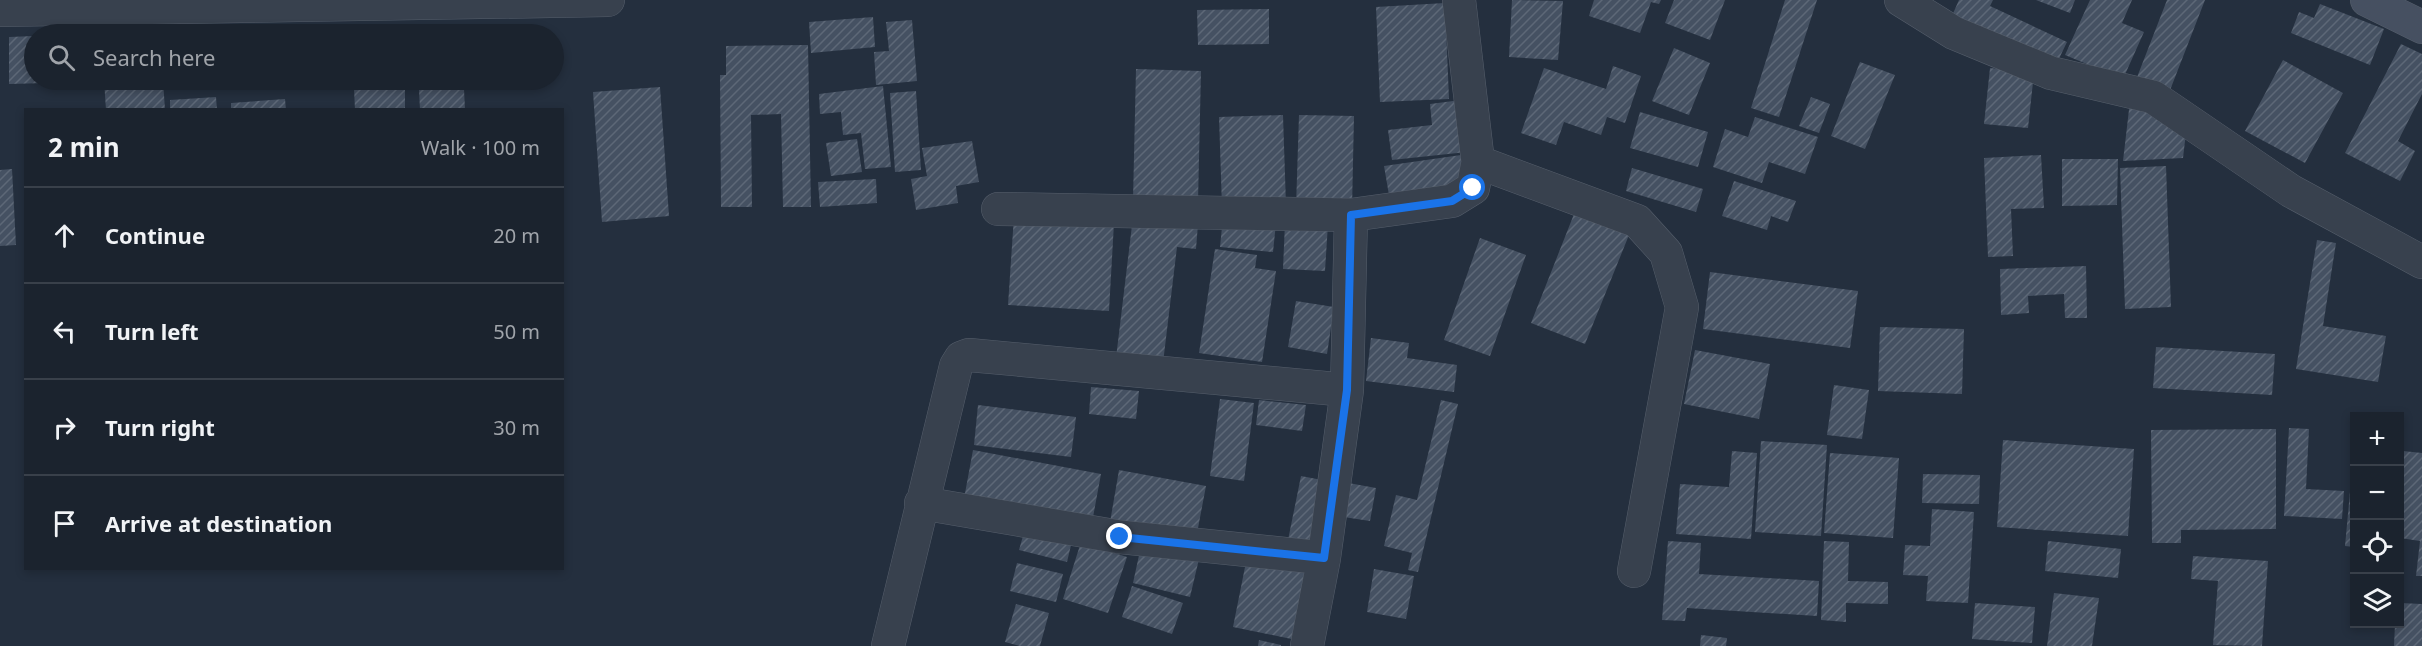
<!DOCTYPE html>
<html lang="en">
<head>
<meta charset="utf-8">
<style>
  body { margin:0; font-family:"Noto Sans",sans-serif; background:#282f3a; color:#f1f3f6 }
  .controls { position:absolute; right:18px; bottom:18px; display:grid; overflow:hidden; border-radius:0px; box-shadow:0 3px 9px #0003 }
  .controls button { width:54px; height:54px; display:grid; place-items:center; padding:0; border:0; border-bottom:2px solid #39404a; background:#1b232e; color:#f1f3f6; font:30px sans-serif }
  .stop { position:absolute; width:18px; height:18px; margin:-14px; border:4px solid #1a73e8; border-radius:50%; background:#fff }
  .stop.end { background:#1a73e8; border-color:#fff; box-shadow:0 2px 6px #0008 }
  .list { margin:0; padding:0; list-style:none }
  h2 { display:flex; justify-content:space-between; align-items:center; height:78px; margin:0; padding:0 24px; font-size:26px }
  h2 small { font-size:20px; font-weight:400; color:#a0a4aa }
  .list li { display:grid; grid-template-columns:39px 1fr auto; gap:18px; align-items:center; box-sizing:border-box; height:96px; padding:0 24px; border-top:2px solid #39404a }
  .list b { display:block; font-size:22px; white-space:nowrap }
  .list em { font-size:20px; font-style:normal; color:#a0a4aa }
  .icon { flex:none; width:33px; height:33px; fill:none; stroke:currentColor; stroke-width:2; stroke-linecap:round; stroke-linejoin:round }
  .map { position:relative; flex:none; width:2422px; height:646px; overflow:hidden }
  .search { position:absolute; background:#1b232e; box-shadow:0 3px 9px #0003; left:24px; top:24px; width:540px; height:66px; display:flex; align-items:center; gap:15px; box-sizing:border-box; padding:0 21px; border-radius:33px; color:#a0a4aa; font-size:22px }
  .panel { position:absolute; background:#1b232e; box-shadow:0 3px 9px #0003; left:24px; top:108px; width:540px; height:462px; border-radius:0px }
  .map>svg:first-child { display:block }
</style>
</head>
<body>
<div class="map">
<svg width="2422" height="646" viewBox="0 0 2422 646">
  <defs>
    <pattern id="building-hatch" width="6" height="6" patternUnits="userSpaceOnUse" patternTransform="scale(1.5)"><rect width="6" height="6" fill="#455162"/><path d="M-1 1l2-2M0 6l6-6M5 7l2-2" fill="none" stroke="#5d6877"/></pattern>
  </defs>
  <rect width="100%" height="100%" fill="#242f3e"/>
  <path fill="url(#building-hatch)" d="M1512 0 1563 1 1558 60 1509 57Z
    M1594 0H1661L1659 4 1651 2 1640 33 1589 16Z
    M1674 0H1725L1710 40 1665 23Z
    M1785 0H1817L1779 117 1751 108Z
    M1959 0H1993L1990 6 2067 42 2055 67 1951 18Z
    M2036 0H2075L2070 13Z
    M2090 0H2132L2122 23 2144 32 2123 79 2065 55Z
    M2167 0H2205L2167 98 2134 85Z
    M1445 3 1449 99 1380 102 1376 7Z
    M2320 4 2384 29 2370 65 2291 33 2299 12 2314 18Z
    M1269 9V44L1198 45 1197 10Z
    M873 17 875 47 811 53 809 22Z
    M912 20 917 81 876 85 874 52 889 51 886 22Z
    M213 31 214 34H184V33Z
    M34 36V80H86V82L9 84V37Z
    M2401 44 2422 54V94L2398 141 2415 151 2400 181 2345 153Z
    M808 45 811 207H783L781 114 751 115 752 207H721L720 75H726V46Z
    M1674 48 1710 63 1689 115 1652 101Z
    M2283 60 2343 93 2305 163 2245 131Z
    M1860 62 1895 75 1865 149 1831 136Z
    M1613 66 1641 76 1625 123 1607 117 1601 135 1564 122 1556 145 1521 133 1544 68 1606 89Z
    M1990 68 2034 73 2028 128 1984 124Z
    M1136 69 1201 71 1198 202 1133 200Z
    M104 80H163L165 110H106Z
    M883 86 891 167 865 169 861 133 843 135 841 112 820 114 819 94Z
    M405 87V110H355L354 88Z
    M660 87 669 216 602 222 593 92Z
    M464 89 465 110H420L419 90Z
    M916 91 921 170 895 172 890 93Z
    M216 97 217 110H170V100Z
    M1811 97 1830 104 1819 133 1799 126Z
    M285 99 286 110H231V103Z
    M1461 100 1467 152 1392 160 1388 130 1432 125 1430 104Z
    M2130 101 2187 124 2183 158 2123 161Z
    M1640 112 1708 132 1698 167 1630 148Z
    M1283 115 1286 205 1222 207 1219 117Z
    M1299 115 1354 116 1352 209 1296 207Z
    M1755 117 1818 137 1805 174 1769 162 1762 183 1713 167 1725 129 1748 137Z
    M857 139 862 172 831 176 826 143Z
    M972 141 979 182 956 186 958 203 916 210 911 179 927 176 922 148Z
    M1461 155 1466 189 1390 201 1384 166Z
    M2041 155 2044 208 2011 209 2013 256 1988 257 1984 158Z
    M2062 159H2118L2117 205 2062 206Z
    M2166 166 2171 307 2125 309 2120 168Z
    M1632 168 1703 189 1696 212 1626 191Z
    M12 169 16 245 0 246V170Z
    M876 179 877 203 820 207 818 182Z
    M1734 181 1796 201 1788 222 1771 216 1767 230 1722 216Z
    M1576 209 1631 230 1585 344 1531 323Z
    M1014 216 1114 223 1109 311 1008 305Z
    M1133 217 1198 224 1196 249 1177 247 1163 363 1116 358Z
    M1223 217 1276 223 1273 252 1220 247Z
    M1285 222 1328 224 1325 271 1283 269Z
    M1480 238 1526 255 1490 356 1444 340Z
    M2317 240 2336 243 2323 326 2386 336 2378 382 2296 369Z
    M1215 249 1257 255 1255 268 1276 271 1262 362 1199 353Z
    M2086 266 2087 318H2065L2064 294 2028 296 2029 313 2001 315 2000 269Z
    M1710 272 1858 291 1850 348 1703 329Z
    M1296 301 1334 307 1327 354 1288 347Z
    M1880 327 1964 329 1962 394 1878 391Z
    M1371 338 1409 343 1407 358 1457 365 1454 392 1366 381Z
    M2156 347 2275 354 2272 395 2153 388Z
    M1695 350 1770 364 1759 419 1684 404Z
    M1834 385 1869 390 1862 439 1827 435Z
    M1091 387 1139 391 1136 419 1089 414Z
    M1220 399 1254 403 1244 481 1210 476Z
    M1259 400 1306 405 1302 431 1256 425Z
    M1441 400 1458 404 1418 572 1408 570 1412 553 1384 546 1396 495 1417 500Z
    M978 405 1076 417 1071 457 974 445Z
    M2289 428 2309 429 2306 489 2344 491 2342 519 2284 516Z
    M2276 429V529L2181 530V543H2152L2151 430Z
    M2003 440 2134 449 2128 536 1997 527Z
    M1761 441 1827 445 1821 536 1755 532Z
    M973 450 1101 474 1091 528 963 504Z
    M1732 451 1757 453 1751 539 1676 534 1680 484 1729 487Z
    M2403 451 2422 453V576H2416L2420 541 2400 538V476Z
    M1830 453 1899 458 1893 538 1824 533Z
    M1119 470 1206 486 1195 544 1109 528Z
    M2352 470H2354V547L2345 546Z
    M1923 474 1980 475 1979 504 1922 503Z
    M1301 476 1322 480 1309 544 1288 540Z
    M1343 482 1376 488 1370 521 1337 516Z
    M1932 509 1974 512 1968 603 1926 601 1928 576 1903 575 1905 545 1930 546Z
    M1025 529 1072 541 1067 562 1019 550Z
    M1668 541 1701 543 1699 574 1819 581 1817 616 1687 608 1685 621 1662 620Z
    M1824 541 1849 542 1848 581 1888 582V604L1846 603V622L1821 620Z
    M2048 541 2121 549 2118 578 2045 571Z
    M1081 542 1127 557 1108 613 1063 599Z
    M1141 546 1199 559 1190 597 1133 583Z
    M1248 552 1316 566 1301 641 1233 627Z
    M2193 556 2268 561 2262 646 2213 645 2218 581 2191 579Z
    M1017 563 1063 574 1056 602 1010 591Z
    M1374 569 1414 576 1406 619 1367 612Z
    M1132 586 1183 603 1172 634 1122 617Z
    M2054 593 2099 598 2092 646H2047Z
    M1975 603 2035 607 2032 643 1972 639Z
    M2400 603 2422 604V646H2394L2395 624H2400Z
    M1016 604 1049 613 1040 646H1020L1005 642Z
    M1701 635 1727 638 1726 646H1700Z
    M1259 640 1281 645V646H1258Z"/>
  <g fill="none" stroke-linecap="round" stroke-linejoin="round">
    <g stroke="#565f6c" stroke-width="34">
      <path id="street" d="M1901 0 1954 33 2051 73 2153 97 2291 191 2422 262
        M0 10 608 0
        M1478 162 1637 221 1666 253 1682 307 1634 571
        M998 209 1351 215 1452 201 1473 188 1478 162 1459 0
        M921 503 1120 537 1324 558
        M888 646 956 366 961 358 969 355 1347 390
        M1307 646 1324 558 1347 390 1351 215"/>
    </g>
    <g stroke="#565f6c" stroke-width="34">
      <path id="secondary" d="M2367 0 2422 27"/>
    </g>
    <use href="#street" stroke="#38414e" stroke-width="33"/>
    <use href="#secondary" stroke="#465061" stroke-width="33"/>
  </g>
  <g fill="none" stroke-linecap="round" stroke-linejoin="round">
    <path stroke="#1a73e8" stroke-width="8" d="M1120 537 1324 558 1347 390 1351 215 1452 201 1473 188"/>
  </g>
</svg>
<div class="controls">
<button>+</button>
<button>−</button>
<button><svg class="icon" aria-label="locate" viewBox="0 0 24 24"><circle cx="12" cy="12" r="6"/><path d="M12 2v4M12 18v4M2 12h4M18 12h4"/></svg></button>
<button><svg class="icon" aria-label="layers" viewBox="0 0 24 24"><path d="M12 4l9 5-9 5-9-5zM3 14l9 5 9-5"/></svg></button>
</div>
<div class="stop" style="left:1473px;top:188px"></div>
<div class="stop end" style="left:1120px;top:537px"></div>
<div class="search"><svg class="icon" aria-label="search" viewBox="0 0 24 24"><circle cx="10" cy="10" r="6"/><path d="M15 15l6 6"/></svg>Search here</div>
<section class="panel">
<h2>2 min<small>Walk · 100 m</small></h2>
<ul class="list">
<li><svg class="icon" aria-label="ahead" viewBox="0 0 24 24"><path d="M12 20V5M6 11l6-6 6 6"/></svg><div><b>Continue</b></div><em>20 m</em></li>
<li><svg class="icon" aria-label="left" viewBox="0 0 24 24"><path d="M17 20v-9H6M10 6l-5 5 5 5"/></svg><div><b>Turn left</b></div><em>50 m</em></li>
<li><svg class="icon" aria-label="right" viewBox="0 0 24 24"><path d="M7 20v-9h11M14 6l5 5-5 5"/></svg><div><b>Turn right</b></div><em>30 m</em></li>
<li><svg class="icon" aria-label="arrive" viewBox="0 0 24 24"><path d="M6 21V4h12l-3 4 3 4H6"/></svg><div><b>Arrive at destination</b></div></li>
</ul>
</section>
</div>
</body>
</html>
